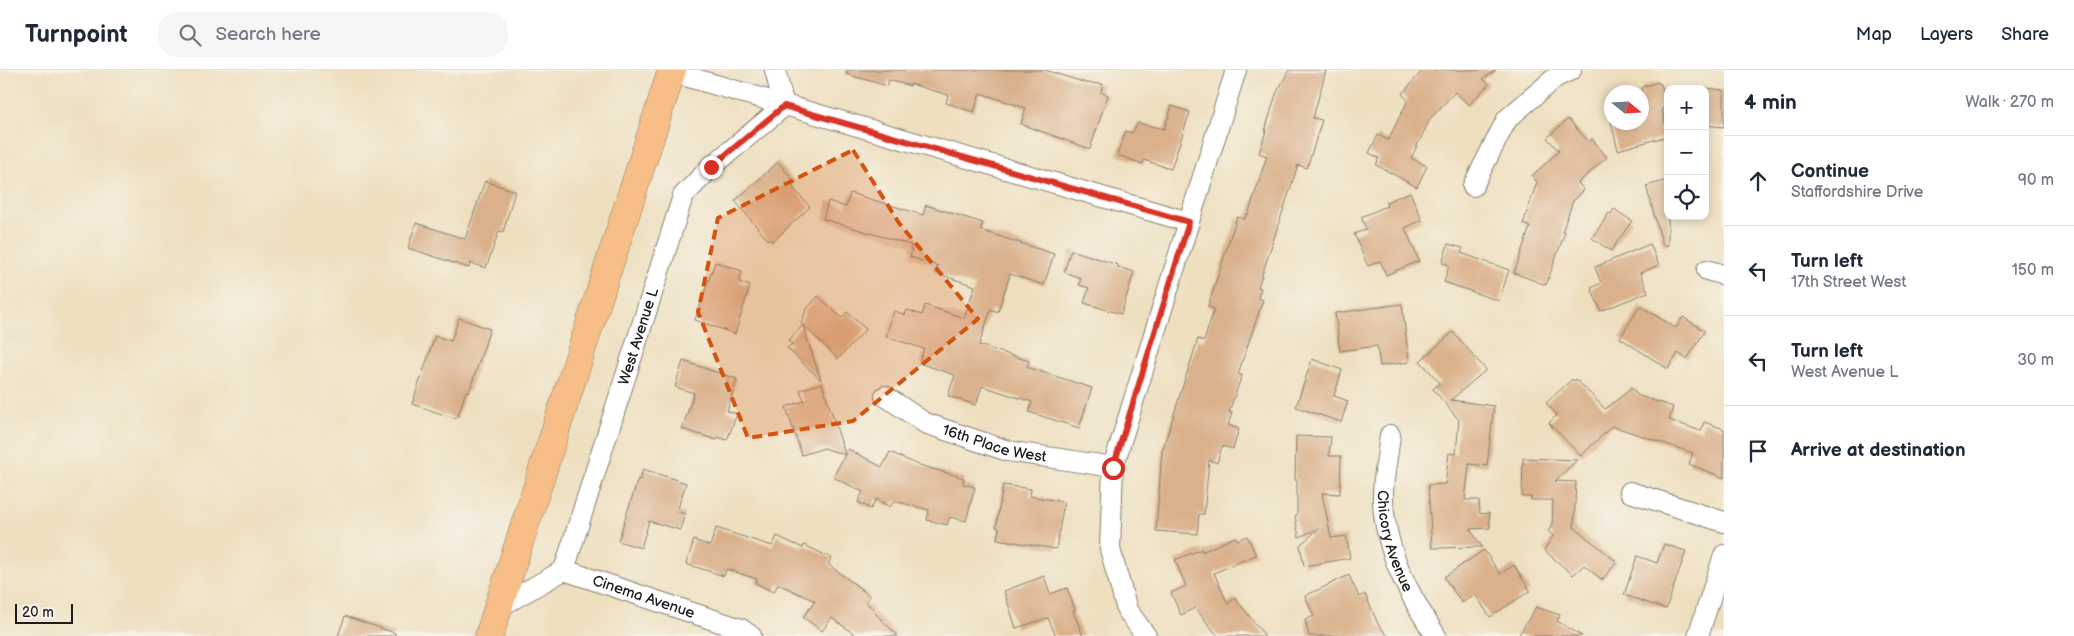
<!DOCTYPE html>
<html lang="en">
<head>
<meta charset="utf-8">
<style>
  body { margin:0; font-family:"Balsamiq Sans",sans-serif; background:#f6f6f7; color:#1f2937 }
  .controls { position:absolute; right:15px; top:15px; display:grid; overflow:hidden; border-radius:10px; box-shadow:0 2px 8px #0003 }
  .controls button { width:45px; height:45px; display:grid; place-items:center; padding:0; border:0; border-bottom:1px solid #e0e1e3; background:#fff; color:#1f2937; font:25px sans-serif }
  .compass { position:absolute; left:1604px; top:15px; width:45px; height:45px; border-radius:50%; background:#fff; box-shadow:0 2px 8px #0003; rotate:108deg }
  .scale { position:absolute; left:15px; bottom:12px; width:58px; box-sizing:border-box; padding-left:5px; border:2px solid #1c1c1c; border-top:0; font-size:14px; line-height:18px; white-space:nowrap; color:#1c1c1c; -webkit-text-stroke:4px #f7f3e8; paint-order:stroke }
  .stop { position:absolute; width:15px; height:15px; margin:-11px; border:4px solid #d93025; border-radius:50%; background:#fff }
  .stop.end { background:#d93025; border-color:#fff; box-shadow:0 1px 5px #0008 }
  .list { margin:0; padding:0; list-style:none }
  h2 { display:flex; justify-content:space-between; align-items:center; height:65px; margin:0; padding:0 20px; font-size:21px }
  h2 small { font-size:16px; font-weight:400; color:#747a83 }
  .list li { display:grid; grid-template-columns:32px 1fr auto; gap:15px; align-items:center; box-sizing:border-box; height:90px; padding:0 20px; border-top:1px solid #e0e1e3 }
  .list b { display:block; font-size:19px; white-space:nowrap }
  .list p { margin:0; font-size:16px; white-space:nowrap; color:#747a83 }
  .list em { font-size:16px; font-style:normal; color:#747a83 }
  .icon { flex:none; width:28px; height:28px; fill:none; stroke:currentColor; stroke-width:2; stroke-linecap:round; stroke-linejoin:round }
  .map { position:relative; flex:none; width:1724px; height:566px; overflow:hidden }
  header { display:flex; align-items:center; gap:30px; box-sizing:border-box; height:70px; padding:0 25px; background:#fff; border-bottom:1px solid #e0e1e3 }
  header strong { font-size:24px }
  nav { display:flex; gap:28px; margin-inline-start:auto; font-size:18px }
  .search { width:350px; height:45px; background:#f6f6f7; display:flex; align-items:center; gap:12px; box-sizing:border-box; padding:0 18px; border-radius:20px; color:#747a83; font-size:19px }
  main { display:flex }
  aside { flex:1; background:#fff }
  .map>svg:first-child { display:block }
</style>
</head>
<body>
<header>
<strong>Turnpoint</strong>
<div class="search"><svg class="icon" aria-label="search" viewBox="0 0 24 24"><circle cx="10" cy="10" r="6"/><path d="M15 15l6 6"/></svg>Search here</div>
<nav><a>Map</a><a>Layers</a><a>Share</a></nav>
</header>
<main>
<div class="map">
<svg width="1724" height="566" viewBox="0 0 1724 566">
  <rect width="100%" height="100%" fill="#f7f3e8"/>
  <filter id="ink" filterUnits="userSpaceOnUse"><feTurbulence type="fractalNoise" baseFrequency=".02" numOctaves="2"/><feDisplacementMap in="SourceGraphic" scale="10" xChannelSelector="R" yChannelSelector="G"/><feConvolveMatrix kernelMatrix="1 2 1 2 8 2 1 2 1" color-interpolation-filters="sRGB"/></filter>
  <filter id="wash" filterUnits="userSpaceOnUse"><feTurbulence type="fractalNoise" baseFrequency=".0096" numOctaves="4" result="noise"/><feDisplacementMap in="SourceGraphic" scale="20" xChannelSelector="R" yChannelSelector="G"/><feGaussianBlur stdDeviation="1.12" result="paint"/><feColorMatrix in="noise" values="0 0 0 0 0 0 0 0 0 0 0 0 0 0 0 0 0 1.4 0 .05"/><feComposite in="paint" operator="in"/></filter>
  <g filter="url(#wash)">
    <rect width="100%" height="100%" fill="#eedfbf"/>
    <g id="blocks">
      <path fill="#dab18b" d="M847 0H1045L1086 13 1103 14 1101 22 1108 25 1090 79 1021 54 1026 38 980 23 974 42 946 33 948 25 911 14 910 16 889 10 887 16 846 4Z
        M1289 0H1326L1313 48 1322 50 1307 98 1298 95 1258 217 1261 218 1258 228 1263 230 1238 304 1242 305 1229 342 1232 343 1228 355 1239 359 1233 379 1222 376 1217 393 1209 390 1204 444H1199L1197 464 1156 461 1162 381 1198 269 1204 271 1214 239 1208 236 1237 147 1245 149 1246 144 1248 145 1267 86 1259 83 1266 61H1265L1276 24Z
        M1423 0H1496L1483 9 1489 14 1469 35 1455 22 1430 49 1411 88 1427 96 1417 117 1376 95 1379 88 1369 83 1378 65 1388 70 1408 30 1402 24Z
        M1658 12 1659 14H1661L1668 38 1662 39 1668 66 1618 80 1611 52H1642V17Z
        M1705 18 1724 20V57L1705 55Z
        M1172 36 1190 42 1171 99 1144 90 1143 94 1117 85 1126 61 1132 63 1138 53 1164 59Z
        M1568 49 1589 72 1592 69 1607 87 1578 113 1584 120 1573 131 1562 162H1565L1546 215 1514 203 1530 157 1523 154 1537 112 1532 106 1559 81 1547 68Z
        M778 92 795 112 792 115 794 119 810 137 772 172 770 169 768 170 735 131Z
        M1668 110V175L1663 176 1646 116Z
        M485 111 515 121 503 162 499 161 486 198 470 193 469 198 408 178 416 153 465 169Z
        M1410 122 1422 150 1405 158 1419 191 1386 205 1380 191 1368 196 1354 164 1366 159 1361 147 1387 136 1386 132Z
        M850 123 923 145 926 135 983 153 980 160 1054 184 1044 215 1010 204 998 242 991 239 979 275 1029 291 1027 297 1092 318 1079 358 1029 342 1032 332 982 316 976 335 948 326 955 305 919 293 924 279 886 266 894 241 905 245 907 240 922 245 925 235 964 248 975 216 935 203 938 196 910 187 912 180 910 179 911 175 823 149 828 131 846 137Z
        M1614 139 1632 151 1611 181 1592 168 1609 143 1611 144Z
        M1448 174 1463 178 1461 183 1509 200 1499 231 1444 212 1449 195 1442 193Z
        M1650 174 1659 195 1640 203 1648 222 1601 241 1591 218 1601 213 1595 197Z
        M1071 180 1118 195V197L1134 202 1121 244 1084 233 1089 218 1079 215 1081 208 1064 202Z
        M715 192 742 201 739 212 750 216 735 264 695 250Z
        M818 226 842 248 847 242 866 259 838 289 801 253 806 240Z
        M1402 234 1409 292 1380 296 1377 276 1340 281 1335 243Z
        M1640 236 1676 258 1683 247 1705 261 1687 289 1678 283 1668 299 1620 268Z
        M459 248 490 259 469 322 466 321 457 349 412 334 435 266 451 271Z
        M803 255 806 266 821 310 787 278 792 274 788 271Z
        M1453 262 1486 300 1451 330 1494 336 1487 396 1469 394 1465 430H1479L1480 444 1489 443 1490 458 1470 459 1482 477 1432 478 1428 415 1445 414 1449 383 1456 384 1459 350 1433 319 1440 313 1420 291Z
        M1312 289 1342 300 1334 326 1348 331 1341 352 1296 337Z
        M683 291 737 309 727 341 737 344 727 370 718 367 717 370 682 359 694 323 675 317Z
        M1572 309 1574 311 1576 309 1605 339 1632 318 1637 325 1673 337 1669 350 1701 361 1704 352 1724 359V408L1689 394 1693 383 1612 356 1581 386 1549 353 1557 345 1546 333Z
        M822 313 845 384 848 379 882 397 890 382 916 394 964 408 963 414 975 417 966 451 950 447 947 455 927 450 929 440 894 431 890 437 876 429 871 439 858 432 863 422 833 407 845 385 824 378 802 385 786 337 804 331 800 320Z
        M1296 366 1331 367 1329 386H1341L1340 424 1322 423 1331 468 1346 466 1350 488 1304 496 1300 475 1320 458 1299 467 1295 446 1297 445V410H1295Z
        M1523 388 1577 390 1555 411 1576 412 1574 457 1617 492 1602 510 1584 495 1573 505 1544 480 1553 466 1548 461 1552 456 1553 430H1531V427H1522Z
        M643 399 686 413 677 441 685 444 680 460 649 451 641 478 618 471 638 409 640 410Z
        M1003 415 1031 419 1030 426 1064 432 1056 479 997 469 999 458 996 457Z
        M716 458 772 476 777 466 803 478 804 475 832 488 828 494 870 526 865 532 874 539 873 541 898 566H857L832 548 822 561 803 547 815 531 778 514 774 522 755 513 757 509 726 499 724 506 686 494 694 470 710 476Z
        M1247 466 1256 485 1214 503 1228 534 1235 528 1265 566H1218L1195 538 1181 545 1171 523 1186 516 1175 490 1202 479V482L1235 467 1237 470Z
        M1664 474 1686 481 1666 539 1624 525 1637 486 1657 493Z
        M1484 480 1500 504 1514 495 1530 521 1490 547 1475 524 1462 533 1444 507Z
        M1349 505 1359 527 1365 524 1378 554 1388 566H1309L1305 550 1314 546 1305 526Z
        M1044 506 1050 524 1067 518 1075 540 1073 541 1083 566H1056L1048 548 1016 558 1004 521Z
        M1536 537 1560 545 1557 551 1582 566H1518Z
        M345 546 395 563V566H338Z"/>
    </g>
  </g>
  <g filter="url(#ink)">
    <use href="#blocks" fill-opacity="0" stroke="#857e6e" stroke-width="1"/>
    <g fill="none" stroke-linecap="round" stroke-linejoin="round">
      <g stroke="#857e6e" stroke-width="22">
        <g id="street">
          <path d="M671 2 1189 152"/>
          <path d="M1473 116 1507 49 1556 7 1571 0"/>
          <path d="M1707 200 1724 205"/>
          <path id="s1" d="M885 326 925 353 1008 381 1113 397"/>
          <path id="s2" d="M1390 365C1388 386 1382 410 1383 431 1385 481 1409 525 1436 566"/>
          <path d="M1630 422 1724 452"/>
          <path id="s3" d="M564 500 741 559 751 566"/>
          <path id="s4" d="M499 537 564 500 683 126 711 97 784 36 775 0"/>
          <path d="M1146 566 1127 540 1110 479 1113 397 1236 0"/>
          <path d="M1698 566 1724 485"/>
        </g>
      </g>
      <g stroke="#857e6e" stroke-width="29">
        <path id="primary" d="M489 566 672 0"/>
      </g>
      <use href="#street" stroke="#fff" stroke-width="20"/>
      <use href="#primary" stroke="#f7be87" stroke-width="28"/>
    </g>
  </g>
  <g fill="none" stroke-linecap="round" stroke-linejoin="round" filter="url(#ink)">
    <path stroke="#d93025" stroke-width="6" d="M711 97 784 36 1189 152 1113 398"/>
  </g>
  <path fill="#d4530e" fill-opacity="0.2" stroke="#d4530e" stroke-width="4" stroke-dasharray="10 6" stroke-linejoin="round" d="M853 80 899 153 978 249 853 351 748 368 698 242 718 148Z"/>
  <g text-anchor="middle" stroke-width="4" stroke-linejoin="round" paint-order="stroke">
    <g font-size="15" fill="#1c1c1c" stroke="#f7f3e8">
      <text dy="5" stroke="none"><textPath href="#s4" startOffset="320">West Avenue L</textPath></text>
      <text dy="5" stroke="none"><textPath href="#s1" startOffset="121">16th Place West</textPath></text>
      <text dy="5" stroke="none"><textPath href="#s2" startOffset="108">Chicory Avenue</textPath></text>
      <text dy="5" stroke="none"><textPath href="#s3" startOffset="84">Cinema Avenue</textPath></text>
    </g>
  </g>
</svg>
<div class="controls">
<button>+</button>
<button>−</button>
<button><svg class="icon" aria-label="locate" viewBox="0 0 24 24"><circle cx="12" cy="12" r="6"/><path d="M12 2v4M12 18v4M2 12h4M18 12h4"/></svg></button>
</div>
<svg class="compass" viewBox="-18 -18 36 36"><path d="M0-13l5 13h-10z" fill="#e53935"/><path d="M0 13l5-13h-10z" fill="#747a83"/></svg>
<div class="scale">20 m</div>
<div class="stop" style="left:1113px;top:398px"></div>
<div class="stop end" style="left:711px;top:97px"></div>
</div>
<aside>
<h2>4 min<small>Walk · 270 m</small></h2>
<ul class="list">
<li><svg class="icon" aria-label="ahead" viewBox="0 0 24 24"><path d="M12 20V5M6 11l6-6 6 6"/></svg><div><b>Continue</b><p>Staffordshire Drive</p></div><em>90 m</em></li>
<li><svg class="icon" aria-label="left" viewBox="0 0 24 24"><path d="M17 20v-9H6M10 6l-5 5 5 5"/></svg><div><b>Turn left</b><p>17th Street West</p></div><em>150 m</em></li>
<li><svg class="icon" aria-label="left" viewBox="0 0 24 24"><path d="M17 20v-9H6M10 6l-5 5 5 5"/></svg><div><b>Turn left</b><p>West Avenue L</p></div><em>30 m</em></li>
<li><svg class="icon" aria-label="arrive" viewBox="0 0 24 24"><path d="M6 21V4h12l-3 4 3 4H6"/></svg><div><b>Arrive at destination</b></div></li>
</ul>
</aside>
</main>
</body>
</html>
